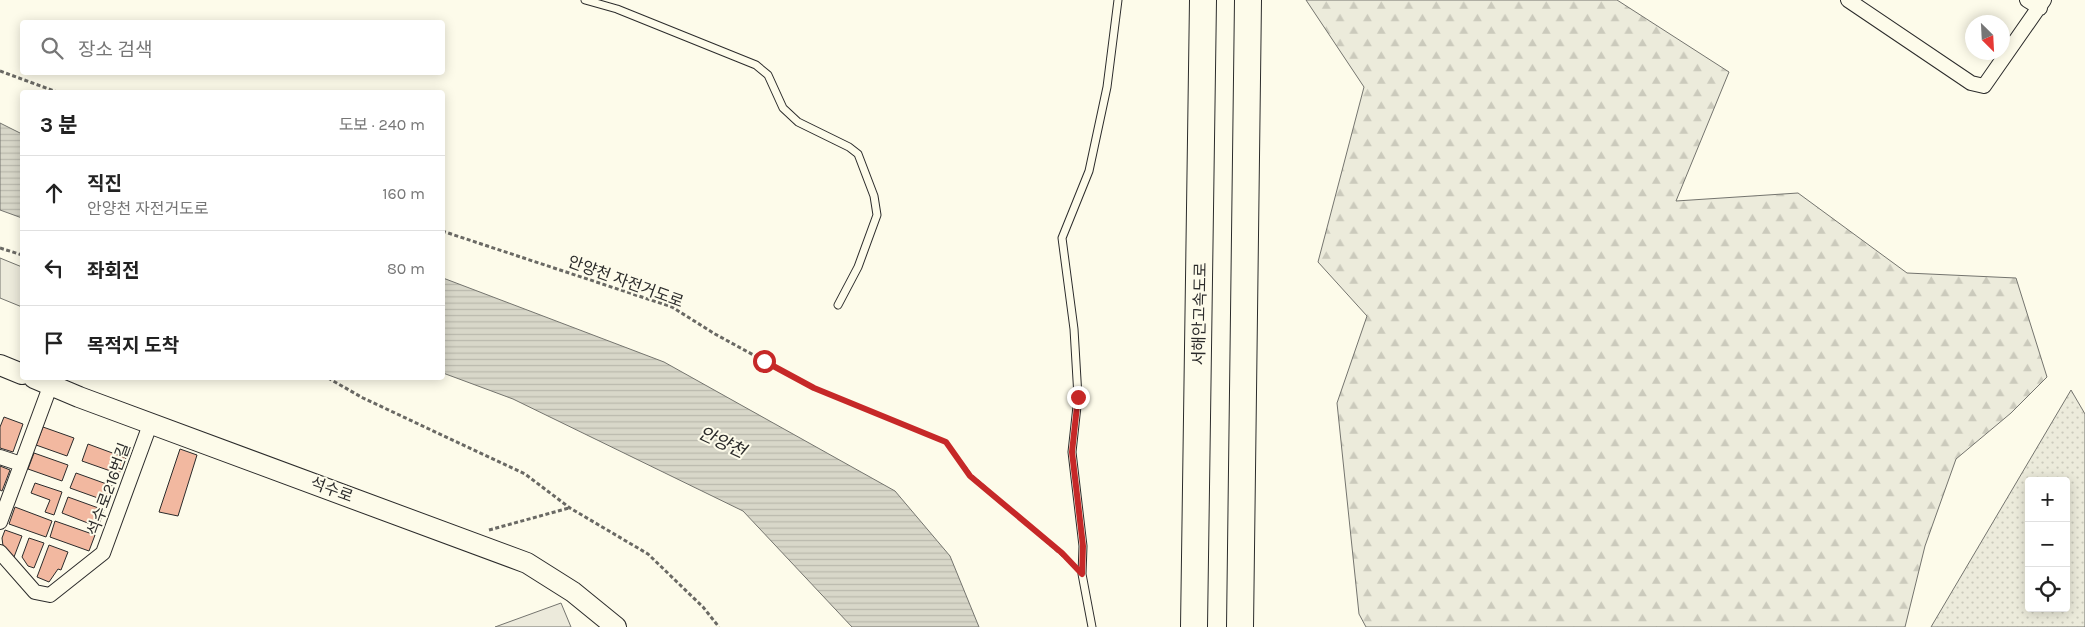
<!DOCTYPE html>
<html lang="ko">
<head>
<meta charset="utf-8">
<style>
  body { margin:0; font-family:Karla,"Noto Sans KR",sans-serif; background:#f2f2f2; color:#222 }
  .controls { position:absolute; right:15px; bottom:15px; display:grid; overflow:hidden; border-radius:5px; box-shadow:0 2px 12px #0003 }
  .controls button { width:45px; height:45px; display:grid; place-items:center; padding:0; border:0; border-bottom:1px solid #e0e0e0; background:#fff; color:#222; font:25px sans-serif }
  .compass { position:absolute; left:1965px; top:15px; width:45px; height:45px; border-radius:50%; background:#fff; box-shadow:0 2px 12px #0003; rotate:156deg }
  .stop { position:absolute; width:15px; height:15px; margin:-11px; border:4px solid #c62828; border-radius:50%; background:#fff }
  .stop.end { background:#c62828; border-color:#fff; box-shadow:0 1px 5px #0008 }
  .list { margin:0; padding:0; list-style:none }
  h2 { display:flex; justify-content:space-between; align-items:center; height:65px; margin:0; padding:0 20px; font-size:21px }
  h2 small { font-size:16px; font-weight:400; color:#767676 }
  .list li { display:grid; grid-template-columns:32px 1fr auto; gap:15px; align-items:center; box-sizing:border-box; height:75px; padding:0 20px; border-top:1px solid #e0e0e0 }
  .list b { display:block; font-size:19px; white-space:nowrap }
  .list p { margin:0; font-size:16px; white-space:nowrap; color:#767676 }
  .list em { font-size:16px; font-style:normal; color:#767676 }
  .icon { flex:none; width:28px; height:28px; fill:none; stroke:currentColor; stroke-width:2; stroke-linecap:round; stroke-linejoin:round }
  .map { position:relative; flex:none; width:2085px; height:627px; overflow:hidden }
  .search { position:absolute; background:#fff; box-shadow:0 2px 12px #0003; left:20px; top:20px; width:425px; height:55px; display:flex; align-items:center; gap:12px; box-sizing:border-box; padding:0 18px; border-radius:5px; color:#767676; font-size:19px }
  .panel { position:absolute; background:#fff; box-shadow:0 2px 12px #0003; left:20px; top:90px; width:425px; height:290px; border-radius:5px }
  .map>svg:first-child { display:block }
</style>
</head>
<body>
<div class="map">
<svg width="2085" height="627" viewBox="0 0 2085 627">
  <defs>
    <pattern id="forest-firs" width="22" height="20" patternUnits="userSpaceOnUse" patternTransform="scale(1.25)"><rect width="22" height="20" fill="#ecebdb"/><path d="M5 1l3.5 6h-7zM16 11l3.5 6h-7z" fill="#cbcabc"/></pattern>
    <pattern id="park-dots" width="8" height="8" patternUnits="userSpaceOnUse" patternTransform="scale(1.25)"><rect width="8" height="8" fill="#ecebdb"/><path d="M2 2h.1M6 6h.1" fill="none" stroke="#cbcabc" stroke-width="1.8" stroke-linecap="round"/></pattern>
    <pattern id="water-rules" width="6" height="5" patternUnits="userSpaceOnUse" patternTransform="scale(1.25)"><rect width="6" height="5" fill="#d8d7c9"/><path d="M0 2.5h6" fill="none" stroke="#bab9ad"/></pattern>
  </defs>
  <rect width="100%" height="100%" fill="#fdfbea"/>
  <path fill="url(#forest-firs)" stroke="#74746e" d="M1306 0H1617L1729 72 1676 201 1798 193 1907 273 2016 278 2047 377 2011 413 1956 459 1925 546 1905 627H1366L1359 614 1337 403 1367 316 1318 262 1364 87Z"/>
  <path fill="url(#park-dots)" stroke="#74746e" fill-rule="evenodd" d="M2071 390 2085 414V627H1931ZM2029 481H2066V608H2029Z"/>
  <path fill="#eceadb" stroke="#74746e" d="M0 258 22 267V307L0 298Z
    M561 603 571 627H495Z"/>
  <path fill="url(#water-rules)" stroke="#74746e" d="M0 123 22 134V218L0 210Z
    M443 278 664 362 895 491 950 556 979 627H852L743 511 513 399 443 373Z"/>
  <path fill="#f2b8a0" stroke="#2b2b2b" d="M4 417 23 424 13 452 0 448V427Z
    M43 427 74 438 67 456 36 445Z
    M88 444 126 458 119 474 82 461Z
    M180 449 197 455 178 516 159 512Z
    M34 453 68 465 62 481 28 469Z
    M0 466 10 470 2 491 0 490Z
    M76 473 115 487 109 502 70 488Z
    M35 483 62 492 54 515 45 512 50 500 31 493Z
    M68 497 104 510 98 527 62 513Z
    M15 507 52 521 46 537 9 524Z
    M55 521 95 535 89 551 50 537Z
    M5 530 22 536 14 557 9 556 3 546 2 538Z
    M29 538 44 543 34 568 28 566 22 557Z
    M49 545 68 552 61 570 58 569 49 582 37 577Z"/>
  <g fill="none" stroke-linecap="round" stroke-linejoin="round">
    <g stroke="#2b2b2b" stroke-width="9">
      <path id="lane" d="M585 0 617 9 756 65 768 75 783 108 798 122 849 147 858 154 874 196 877 215 858 267 838 305
        M1092 627 1082 574 1083 546 1072 452 1078 397 1074 329 1062 238 1089 171 1107 87 1118 0"/>
    </g>
    <g stroke="#2b2b2b" stroke-width="16">
      <path id="street" d="M1848 0 1971 83 1984 86 2044 0
        M2027 0 2040 8
        M0 457 21 464
        M0 522 51 384
        M0 552 35 592 50 595 103 553 151 422"/>
    </g>
    <g stroke="#2b2b2b" stroke-width="22">
      <path id="secondary" d="M0 365 22 374
        M34 378 79 397 527 563 573 592 616 627"/>
    </g>
    <g stroke="#2b2b2b" stroke-width="28">
      <path id="highway" d="M1194 627 1203 0
        M1240 627 1248 0"/>
    </g>
    <path stroke="#6a6964" stroke-width="3" stroke-dasharray="4 2.5" stroke-linecap="butt" d="M0 71 57 92
      M442 231 672 307 715 334 814 388 946 442 971 475 1071 563
      M0 248 22 255
      M328 378 363 398 525 474 570 508 648 554 703 607 719 627
      M489 530 569 508"/>
    <use href="#lane" stroke="#fdfbea" stroke-width="7"/>
    <use href="#street" stroke="#fdfbea" stroke-width="14"/>
    <use href="#secondary" stroke="#fdfbea" stroke-width="20"/>
    <use href="#highway" stroke="#fdfbea" stroke-width="26"/>
  </g>
  <g fill="none" stroke-linecap="round" stroke-linejoin="round">
    <path stroke="#c62828" stroke-width="6" d="M764 361 814 388 946 442 970 476 1062 553 1082 574 1083 546 1072 452 1078 397"/>
  </g>
  <g text-anchor="middle" stroke-width="4" stroke-linejoin="round" paint-order="stroke">
    <g font-size="16" fill="#2b2b2b" stroke="#fdfbea">
      <text transform="translate(626 281) rotate(20)" y="6">안양천 자전거도로</text>
      <text transform="translate(1199 314) rotate(-89)" y="6">서해안고속도로</text>
      <text transform="translate(108 489) rotate(-70)" y="6">석수로216번길</text>
      <text transform="translate(332 489) rotate(20)" y="6">석수로</text>
    </g>
    <g font-size="18" font-style="italic" fill="#2b2b2b" stroke="#fdfbea">
      <text transform="translate(722 442) rotate(25)" y="6">안양천</text>
    </g>
  </g>
</svg>
<div class="controls">
<button>+</button>
<button>−</button>
<button><svg class="icon" aria-label="locate" viewBox="0 0 24 24"><circle cx="12" cy="12" r="6"/><path d="M12 2v4M12 18v4M2 12h4M18 12h4"/></svg></button>
</div>
<svg class="compass" viewBox="-18 -18 36 36"><path d="M0-13l5 13h-10z" fill="#e53935"/><path d="M0 13l5-13h-10z" fill="#767676"/></svg>
<div class="stop" style="left:764px;top:361px"></div>
<div class="stop end" style="left:1078px;top:397px"></div>
<div class="search"><svg class="icon" aria-label="search" viewBox="0 0 24 24"><circle cx="10" cy="10" r="6"/><path d="M15 15l6 6"/></svg>장소 검색</div>
<section class="panel">
<h2>3 분<small>도보 · 240 m</small></h2>
<ul class="list">
<li><svg class="icon" aria-label="ahead" viewBox="0 0 24 24"><path d="M12 20V5M6 11l6-6 6 6"/></svg><div><b>직진</b><p>안양천 자전거도로</p></div><em>160 m</em></li>
<li><svg class="icon" aria-label="left" viewBox="0 0 24 24"><path d="M17 20v-9H6M10 6l-5 5 5 5"/></svg><div><b>좌회전</b></div><em>80 m</em></li>
<li><svg class="icon" aria-label="arrive" viewBox="0 0 24 24"><path d="M6 21V4h12l-3 4 3 4H6"/></svg><div><b>목적지 도착</b></div></li>
</ul>
</section>
</div>
</body>
</html>
